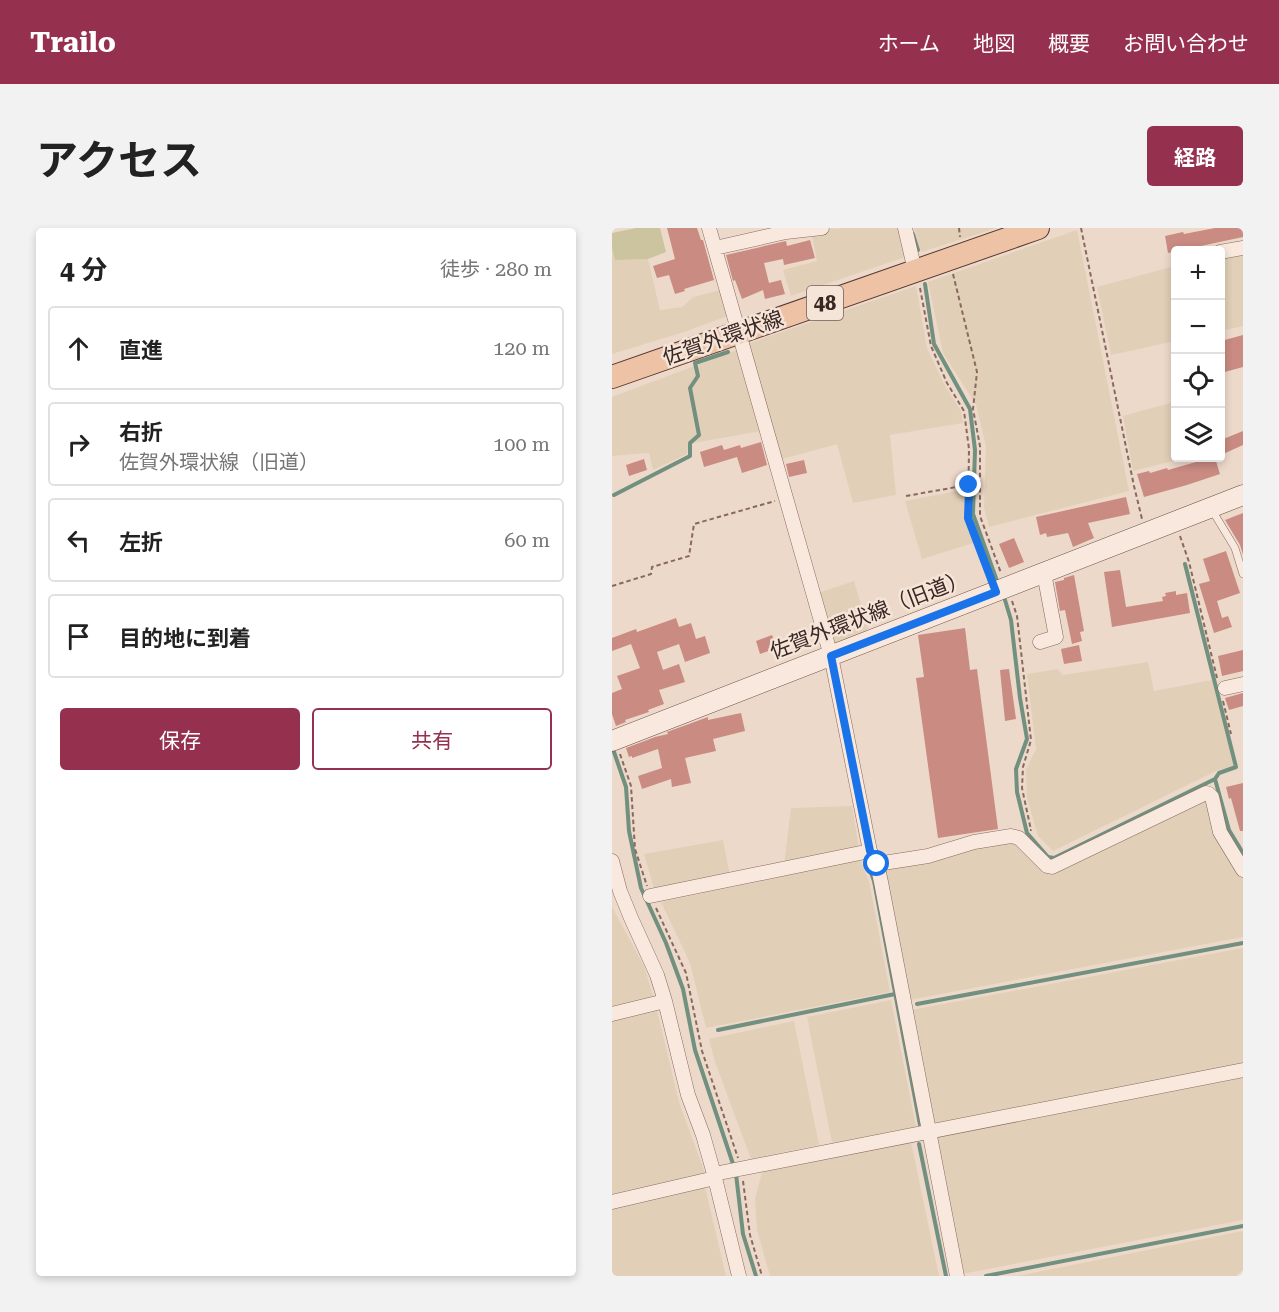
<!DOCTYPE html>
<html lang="ja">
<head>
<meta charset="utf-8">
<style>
  body { margin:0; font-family:"Roboto Serif","Noto Sans JP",serif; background:#f2f2f2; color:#222 }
  .controls { position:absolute; right:18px; top:18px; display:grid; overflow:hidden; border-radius:6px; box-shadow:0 3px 9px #0003 }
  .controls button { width:54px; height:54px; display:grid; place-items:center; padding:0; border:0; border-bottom:2px solid #e0e0e0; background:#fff; color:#222; font:30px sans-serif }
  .stop { position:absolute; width:18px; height:18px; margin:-14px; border:4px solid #1a73e8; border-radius:50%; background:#fff }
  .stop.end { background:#1a73e8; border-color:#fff; box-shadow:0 2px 6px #0008 }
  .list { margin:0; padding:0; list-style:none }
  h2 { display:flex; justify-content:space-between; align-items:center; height:78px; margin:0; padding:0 24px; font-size:26px }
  h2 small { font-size:20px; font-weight:400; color:#767676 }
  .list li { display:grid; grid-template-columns:39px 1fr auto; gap:18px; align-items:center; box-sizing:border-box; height:84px; margin:0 12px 12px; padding:0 12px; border:2px solid #e0e0e0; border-radius:6px }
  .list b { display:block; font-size:22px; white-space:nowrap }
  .list p { margin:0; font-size:20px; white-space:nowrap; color:#767676 }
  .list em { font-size:20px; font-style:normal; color:#767676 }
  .actions { display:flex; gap:12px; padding:18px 24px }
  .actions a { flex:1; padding:14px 0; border:2px solid #95314f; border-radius:6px; text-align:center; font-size:21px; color:#95314f }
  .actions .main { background:#95314f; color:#fff }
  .icon { flex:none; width:33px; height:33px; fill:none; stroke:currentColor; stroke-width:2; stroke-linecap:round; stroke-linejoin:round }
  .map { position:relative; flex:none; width:631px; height:1048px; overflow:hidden; border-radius:6px }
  header { display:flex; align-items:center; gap:36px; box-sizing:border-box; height:84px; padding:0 30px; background:#95314f; color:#fff }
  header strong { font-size:28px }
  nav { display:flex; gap:33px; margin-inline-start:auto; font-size:21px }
  .intro { display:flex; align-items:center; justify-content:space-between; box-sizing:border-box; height:144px; padding:0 36px }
  h1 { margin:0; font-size:42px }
  .button { padding:15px 27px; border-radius:6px; background:#95314f; color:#fff; font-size:21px; font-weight:700 }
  main { display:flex; gap:36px; padding:0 36px }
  aside { flex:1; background:#fff; border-radius:6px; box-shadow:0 3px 9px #0003 }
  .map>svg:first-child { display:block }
</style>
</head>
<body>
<header>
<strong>Trailo</strong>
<nav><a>ホーム</a><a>地図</a><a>概要</a><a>お問い合わせ</a></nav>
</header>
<div class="intro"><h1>アクセス</h1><a class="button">経路</a></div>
<main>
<aside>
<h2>4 分<small>徒歩 · 280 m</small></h2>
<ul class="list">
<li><svg class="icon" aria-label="ahead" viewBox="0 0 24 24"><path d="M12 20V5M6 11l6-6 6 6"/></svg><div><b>直進</b></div><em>120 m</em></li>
<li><svg class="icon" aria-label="right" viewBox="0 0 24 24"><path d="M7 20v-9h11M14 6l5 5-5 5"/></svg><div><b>右折</b><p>佐賀外環状線（旧道）</p></div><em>100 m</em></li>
<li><svg class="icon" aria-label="left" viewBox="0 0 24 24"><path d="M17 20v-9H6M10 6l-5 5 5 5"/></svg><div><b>左折</b></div><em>60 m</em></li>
<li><svg class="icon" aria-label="arrive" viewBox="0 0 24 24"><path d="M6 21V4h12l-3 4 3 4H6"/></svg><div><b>目的地に到着</b></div></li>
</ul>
<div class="actions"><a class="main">保存</a><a>共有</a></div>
</aside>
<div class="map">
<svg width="631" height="1048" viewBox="0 0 631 1048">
  <rect width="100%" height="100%" fill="#edd9ca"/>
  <path fill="#e2cfb7" d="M235 0H290L296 28 179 68 171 42 205 33 199 2Z
    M302 0H385L309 24Z
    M465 2 517 263 377 299 372 280 374 218 364 177 331 125 316 54Z
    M0 20 3 32 36 31 48 82 70 79 81 69 108 62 116 88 72 104 0 126Z
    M631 25V98L609 103 608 29Z
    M563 38V113L499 127 485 59Z
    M304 58 315 120 332 156 349 183 351 195 278 207 284 267 241 275 225 216 167 232 135 116Z
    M125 122 149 203 76 216 75 226 41 242 37 225 0 228V169Z
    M562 174 564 179V230H573L521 243 511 188Z
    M351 262 353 288 361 315 310 331 293 273Z
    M242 353 257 404 222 417 206 365Z
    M536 434 542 463 600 452 622 538 606 542 441 623 426 608 415 570 414 542 424 521 415 446 446 441 451 447Z
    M589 571 597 573 604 606 631 650V709L297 772 271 640 364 619 404 615 438 647Z
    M240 578 247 620 172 637 179 580Z
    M111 612 118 648 43 664 32 626Z
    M248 632 257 653 278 764 94 800 78 735 49 674Z
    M0 679 32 738 42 771 0 782Z
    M631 720V838L322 896 299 782Z
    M279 772 304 899 220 915 195 789Z
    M45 782 67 874 93 945 0 968V793Z
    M182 793 207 917 139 931 103 834 97 811Z
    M631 849V992L350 1046 324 910Z
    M299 914 327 1048H158L145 1002 143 971 150 944Z
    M93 959 114 1048H0V981Z
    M631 1003V1042L624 1048H405Z"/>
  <path fill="#cbc49e" d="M24 0H48L54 24 36 31 3 32 0 20V5Z"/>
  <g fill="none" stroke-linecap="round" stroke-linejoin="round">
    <path stroke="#71907f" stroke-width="4" d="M301 6 306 22
      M313 56 322 116 358 181 363 222 361 286 385 353
      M2 267 78 228V215L87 207 78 160 86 148 83 135 116 124
      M573 336 624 539 607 545 603 551
      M393 372 399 392 408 470 415 511 404 541 405 564 415 605 436 629 442 630 603 551 617 602 631 625
      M2 524 14 559 17 603 29 660 54 715 71 761 83 822 122 939
      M255 633 262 653 308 897
      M305 776 631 715
      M106 802 283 766
      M307 916 334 1048
      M124 946 131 1006 144 1048
      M374 1048 631 998"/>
  </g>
  <path fill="#c98b82" d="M55 0H85L89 12H91L102 52 72 61 73 63 63 66 57 47 45 50 41 38 63 31Z
    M603 0H631V9L556 25 553 8 571 4 572 6Z
    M198 12 203 30 172 37 171 31 152 35 157 55 169 52 173 66 153 71 151 62 130 71 123 52 121 53 114 27 174 13 175 18Z
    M631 107V139L609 145V113Z
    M631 203V217L609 227V212Z
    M149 214 155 237 130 245 125 229 92 239 88 224 110 217 112 222 128 217 129 220Z
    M583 230H603L608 246 575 257 532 269 525 246 537 243 538 245 555 240 556 242 584 234Z
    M32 231 35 242 17 248 14 237Z
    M192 232 195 245 177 249 174 236Z
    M514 269 518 286 476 295 482 310 461 319 456 305 435 309 434 305 428 307 424 289Z
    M631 285V327L628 317 613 292Z
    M402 310 412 334 397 340 387 316Z
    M614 323 628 365 605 373 610 390 616 388 620 399 602 405 587 356 598 353 591 331Z
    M508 342 514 379 551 373 550 369 554 368 553 365 564 363V367L575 365 578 385 500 399 492 344Z
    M462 347 472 403 468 404 470 413 460 416 453 382 448 383 443 354 452 352V350Z
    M64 390 67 399 79 395 84 411 93 408 98 425 73 434 67 416 45 424 51 442 67 436 73 454 47 462 52 476 36 482 37 484 13 492 14 494 4 498 0 486V465L10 461 5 448 28 440 19 416 0 423V410L24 401 25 404Z
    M353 400 358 442 365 441 386 601 326 610 304 450 312 449 306 407Z
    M160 407 165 420 148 426 144 413Z
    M467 417 470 433 452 436 449 421Z
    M631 422V443L610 448 606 428Z
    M397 441 404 491 393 493 388 442Z
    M631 465V478L617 482 613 470Z
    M129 485 133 503 101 511 104 523 73 530 79 555 60 559 59 551 30 561 26 548 50 540 46 521 20 530V528L17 529 14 520 43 509 56 506 55 504 96 489V492Z
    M631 555V603H628L619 570 617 571 614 559Z"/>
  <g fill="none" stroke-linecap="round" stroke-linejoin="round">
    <g stroke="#89695f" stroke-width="8">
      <path id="lane" d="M600 282 623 320 631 346"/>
    </g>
    <g stroke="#89695f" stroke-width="15">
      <path id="street" d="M97 0 219 428 258 623 265 636 269 654 345 1048
        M293 0 303 43
        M103 20 174 4 210 0
        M608 24 631 20
        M428 414 444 409 432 345
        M613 460 631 456
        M0 633 8 663 19 690 45 747 53 773 76 867 91 907 102 946 127 1048
        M265 636 316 628 362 614 399 608 407 610 435 638 440 639 594 565 597 566 600 569 608 604 631 642
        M38 668 258 623
        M0 786 53 773
        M102 946 631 842
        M0 974 103 950"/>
    </g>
    <g stroke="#6b4b42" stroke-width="21">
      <path id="secondary" d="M0 513 631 267"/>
    </g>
    <g stroke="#573932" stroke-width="24">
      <path id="primary" d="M0 149 426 0"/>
    </g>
    <path stroke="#89695f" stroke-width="2" stroke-dasharray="4.5 3" stroke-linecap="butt" d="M347 0 348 9
      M469 0 522 258 530 291
      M341 46 365 144 361 181 368 218V288L389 345
      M308 60 319 118 335 155 352 183 357 221 356 290 378 350
      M294 268 356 257
      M568 308 577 334 605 450
      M0 358 39 346 40 339 77 328 82 296 163 273
      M400 373 405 388 419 512 411 539 410 560 419 602H418
      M611 473 619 506
      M8 526 19 558 23 621 35 658
      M44 680 74 745 90 823 126 930
      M131 953 138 1007 150 1048
      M630 1048 631 1047"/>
    <use href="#lane" stroke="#f8e8dd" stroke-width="7"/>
    <use href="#street" stroke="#f8e8dd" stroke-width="14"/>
    <use href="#secondary" stroke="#f8e8dd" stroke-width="20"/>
    <use href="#primary" stroke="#edc2a5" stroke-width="22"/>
  </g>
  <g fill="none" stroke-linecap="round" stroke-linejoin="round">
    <path stroke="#1a73e8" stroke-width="8" d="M265 636 258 623 219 428 384 364 356 290 357 257"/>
  </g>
  <g text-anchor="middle" stroke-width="5" stroke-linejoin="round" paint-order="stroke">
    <rect fill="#f5e5d9" stroke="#725f59" stroke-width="1.5" x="195" y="58" width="36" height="34" rx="4.5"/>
    <g font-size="20" font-weight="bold" fill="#3a2622">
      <text x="213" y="82">48</text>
    </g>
    <g font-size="21" fill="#3a2622" stroke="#f5e5d9">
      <text transform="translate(111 110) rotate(-19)" y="7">佐賀外環状線</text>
      <text transform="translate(257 387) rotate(-21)" y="7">佐賀外環状線（旧道）</text>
    </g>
  </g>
</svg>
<div class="controls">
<button>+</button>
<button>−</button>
<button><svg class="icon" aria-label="locate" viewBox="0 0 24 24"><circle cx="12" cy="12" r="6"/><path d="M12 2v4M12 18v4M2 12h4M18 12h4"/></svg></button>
<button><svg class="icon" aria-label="layers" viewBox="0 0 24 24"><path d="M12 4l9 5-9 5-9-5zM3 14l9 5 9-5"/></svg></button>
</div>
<div class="stop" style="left:265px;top:636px"></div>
<div class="stop end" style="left:357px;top:257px"></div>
</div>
</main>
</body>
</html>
